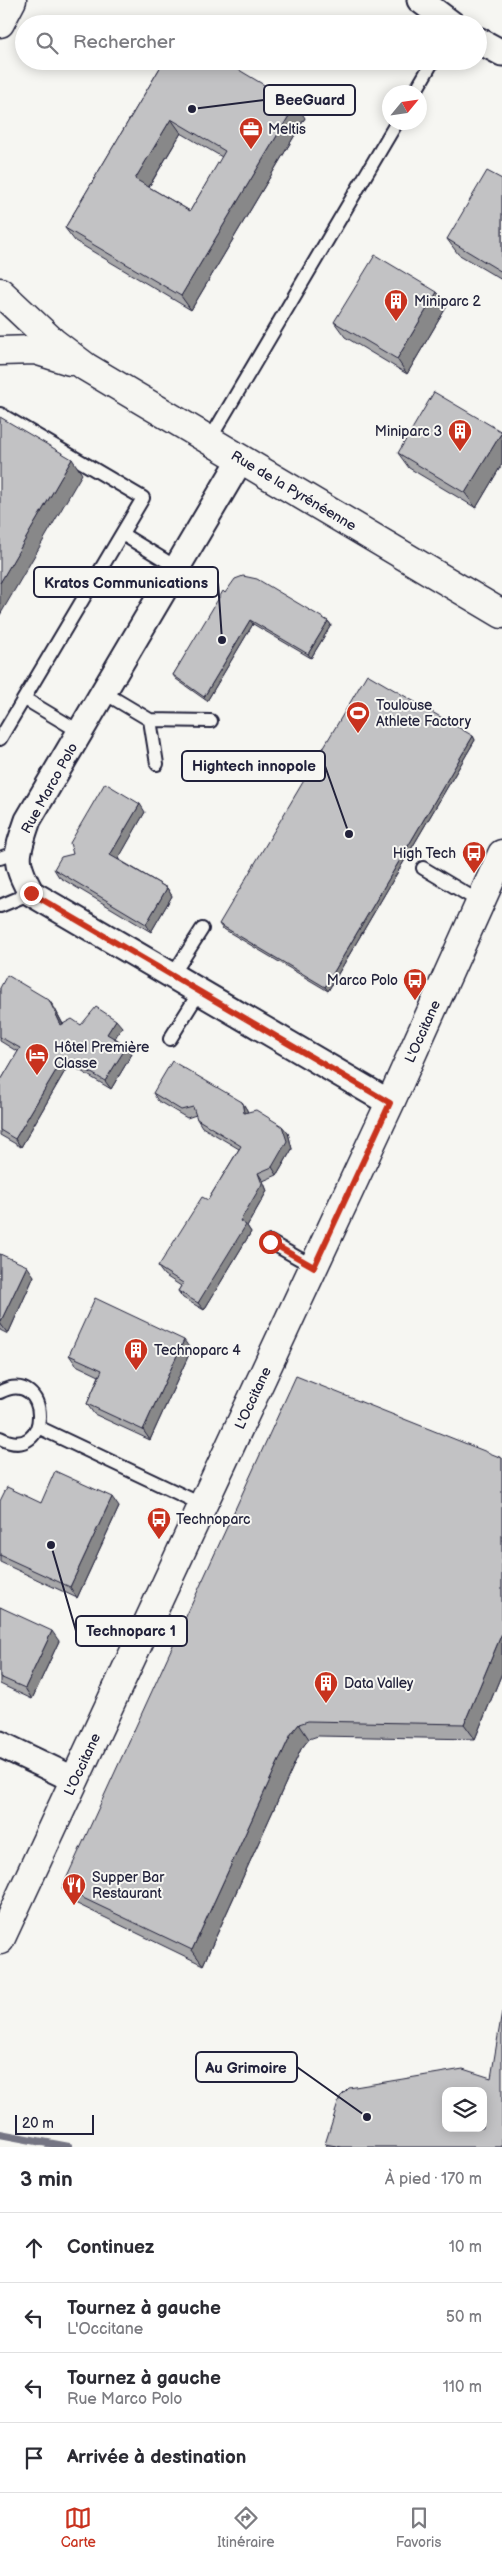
<!DOCTYPE html>
<html lang="fr">
<head>
<meta charset="utf-8">
<style>
  body { margin:0; font-family:"Balsamiq Sans",sans-serif; background:#f7f7f7; color:#2b2b33 }
  .controls { position:absolute; right:15px; bottom:15px; display:grid; overflow:hidden; border-radius:10px; box-shadow:0 2px 12px #0003 }
  .controls button { width:45px; height:45px; display:grid; place-items:center; padding:0; border:0; border-bottom:1px solid #e1e1e2; background:#fff; color:#2b2b33; font:25px sans-serif }
  .compass { position:absolute; left:382px; top:85px; width:45px; height:45px; border-radius:50%; background:#fff; box-shadow:0 2px 12px #0003; rotate:61deg }
  .scale { position:absolute; left:15px; bottom:12px; width:79px; box-sizing:border-box; padding-left:5px; border:2px solid #22223b; border-top:0; font-size:14px; line-height:18px; white-space:nowrap; color:#22223b; -webkit-text-stroke:4px #f6f6f2; paint-order:stroke }
  .stop { position:absolute; width:15px; height:15px; margin:-11px; border:4px solid #c8321e; border-radius:50%; background:#fff }
  .stop.end { background:#c8321e; border-color:#fff; box-shadow:0 1px 5px #0008 }
  .list { margin:0; padding:0; list-style:none }
  h2 { display:flex; justify-content:space-between; align-items:center; height:65px; margin:0; padding:0 20px; font-size:21px }
  h2 small { font-size:16px; font-weight:400; color:#7c7c81 }
  .list li { display:grid; grid-template-columns:32px 1fr auto; gap:15px; align-items:center; box-sizing:border-box; height:70px; padding:0 20px; border-top:1px solid #e1e1e2 }
  .list b { display:block; font-size:19px; white-space:nowrap }
  .list p { margin:0; font-size:16px; white-space:nowrap; color:#7c7c81 }
  .list em { font-size:16px; font-style:normal; color:#7c7c81 }
  .icon { flex:none; width:28px; height:28px; fill:none; stroke:currentColor; stroke-width:2; stroke-linecap:round; stroke-linejoin:round }
  .map { position:relative; flex:none; width:502px; height:2147px; overflow:hidden }
  .search { position:absolute; background:#fff; box-shadow:0 2px 12px #0003; left:15px; right:15px; top:15px; height:55px; display:flex; align-items:center; gap:12px; box-sizing:border-box; padding:0 18px; border-radius:28px; color:#7c7c81; font-size:19px }
  .sheet { height:345px; background:#fff }
  nav { display:flex; justify-content:space-around; align-items:center; box-sizing:border-box; height:70px; border-top:1px solid #e1e1e2; background:#fff; font-size:14px; color:#7c7c81 }
  nav a { display:grid; justify-items:center; gap:2px }
  nav .on { color:#c8321e }
  .map>svg:first-child { display:block }
</style>
</head>
<body>
<div class="map">
<svg width="502" height="2147" viewBox="0 0 502 2147">
  <rect width="100%" height="100%" fill="#f6f6f2"/>
  <filter id="ink" filterUnits="userSpaceOnUse"><feTurbulence type="fractalNoise" baseFrequency=".02" numOctaves="2"/><feDisplacementMap in="SourceGraphic" scale="10" xChannelSelector="R" yChannelSelector="G"/><feConvolveMatrix kernelMatrix="1 2 1 2 8 2 1 2 1" color-interpolation-filters="sRGB"/></filter>
  <g filter="url(#ink)">
    <g fill="none" stroke-linecap="round" stroke-linejoin="round">
      <path stroke="#757583" stroke-width="8" d="M0 2134 69 2147"/>
      <g stroke="#22223b" stroke-width="16">
        <path id="service" d="M415 92 433 61
          M0 414 143 498 0 739
          M210 439 397 122
          M122 534 176 567
          M103 692 150 720 211 721
          M25 699 80 732
          M150 720 157 764
          M0 858 17 852
          M423 868 480 902
          M0 906 31 893
          M172 976 202 929
          M170 1039 200 991
          M270 1242 314 1267
          M0 1392C51 1366 53 1465 0 1438
          M38 1427 203 1505"/>
      </g>
      <g stroke="#22223b" stroke-width="29">
        <path id="minor" d="M420 0 452 24
          M478 40 502 53
          M241 459 28 820C16 855 13 860 31 893L390 1103
          M0 1744 75 1780"/>
      </g>
      <g stroke="#22223b" stroke-width="31">
        <g id="tertiary">
          <path id="s1" d="M0 292 53 342 86 367 502 614"/>
          <path d="M0 351 35 350 70 361"/>
          <path id="s2" d="M0 1940 390 1103 502 854"/>
        </g>
      </g>
      <g stroke="#22223b" stroke-width="31">
        <path id="trunk" d="M0 23 12 0"/>
      </g>
      <use href="#service" stroke="#f6f6f2" stroke-width="12"/>
      <use href="#minor" stroke="#f6f6f2" stroke-width="25"/>
      <use href="#tertiary" stroke="#f6f6f2" stroke-width="28"/>
      <use href="#trunk" stroke="#f6f6f2" stroke-width="28"/>
    </g>
    <path fill="#a7a7a9" stroke="#22223b" fill-rule="evenodd" d="M164 61 305 118 191 310 75 241 65 228ZM181 133 222 157 190 211 149 187Z
      M502 179V280L458 254 447 239Z
      M437 292 447 306 407 374 345 337 334 322Z
      M502 432V464L476 508 409 468 398 453Z
      M225 593 328 621 331 625 311 658 253 624 207 701 176 679 173 675Z
      M473 736 475 740 328 991 222 928 219 924Z
      M145 812 118 859 167 888 172 896 151 932 59 877 54 869 73 854Z
      M0 988 54 1007 63 1024 122 1027 115 1038 127 1046 132 1054 111 1089 69 1064 21 1147 0 1135V1082L18 1052 0 1041Z
      M153 1093 242 1102 247 1110V1112L288 1133 292 1149 277 1175 263 1181 267 1191 247 1226 251 1232 204 1310 183 1298 178 1291 181 1286 164 1275 158 1267 208 1200 239 1149 202 1127 197 1119 196 1115 187 1118 158 1101Z
      M0 1254 34 1276 8 1334 0 1330Z
      M191 1350 150 1440 94 1414 87 1404 99 1376 76 1365 69 1355Z
      M502 1458V1673L475 1739 318 1736 309 1739 301 1749 203 1965 73 1902 62 1888Z
      M0 1501 119 1507 77 1598 0 1562Z
      M0 1607 59 1641 32 1699 0 1684Z
      M325 2144 502 2147H327Z"/>
    <path fill="#888889" stroke="#22223b" d="M296 104 305 118 191 310 181 296Z
      M171 119 181 133 145 193 135 179Z
      M437 292 447 306 407 374 397 359Z
      M502 432V464L476 508 465 493Z
      M72 459 82 474 0 615V583Z
      M250 620 253 624 207 701 204 697Z
      M328 621 331 625 311 658 308 654Z
      M473 736 475 740 328 991 325 987Z
      M140 804 145 812 116 863 110 855Z
      M167 888 172 896 151 932 146 924Z
      M49 1000 54 1007 67 1033 61 1025Z
      M116 1020 122 1027 113 1041 107 1034Z
      M127 1046 132 1054 111 1089 105 1081Z
      M64 1057 69 1064 21 1147 15 1139Z
      M242 1102 247 1110 250 1120 244 1113Z
      M282 1126 288 1133 292 1149 277 1175 272 1167Z
      M258 1173 263 1181 267 1191 247 1226 251 1232 204 1310 198 1303 240 1221Z
      M27 1266 34 1276 8 1334 0 1323Z
      M184 1340 191 1350 150 1440 143 1430Z
      M112 1497 119 1507 77 1598 70 1587Z
      M52 1631 59 1641 32 1699 25 1688Z
      M502 1633V1673L475 1739 464 1724Z
      M299 1724 309 1739 301 1749 203 1965 192 1950 291 1734Z"/>
    <path fill="#c2c2c4" stroke="#22223b" fill-rule="evenodd" d="M164 61H224L296 104 181 296 65 228ZM171 119 225 151 190 211 135 179Z
      M487 171 502 179V272L447 239Z
      M375 255 437 292 397 359 334 322Z
      M434 392 502 432 465 493 398 453Z
      M0 417 72 459 0 583Z
      M243 576 257 579 328 621 308 654 250 620 204 697 173 675 223 591 225 593 235 579Z
      M367 674 473 736 325 987 219 924Z
      M105 783 140 804 110 855 167 888 146 924 54 869 61 857 73 854 70 843Z
      M7 975 49 1000 61 1025 72 1019 81 1025 96 1007 116 1020 107 1034 127 1046 105 1081 64 1057 15 1139 0 1130V1082L20 1048 0 1037V988Z
      M172 1061 242 1102 244 1113 256 1110 282 1126 287 1141 272 1167 258 1173 262 1184 240 1221 246 1225 198 1303 178 1291 183 1283 158 1267 202 1197 208 1200 241 1146 197 1119 193 1107 181 1110 153 1093Z
      M0 1254 27 1266 0 1323Z
      M95 1298 184 1340 143 1430 87 1404 102 1370 69 1355Z
      M296 1376 502 1458V1633L464 1724 308 1721 299 1724 291 1734 192 1950 62 1888Z
      M55 1471 112 1497 70 1587 0 1555V1501L7 1487 41 1503Z
      M0 1607 52 1631 25 1688 0 1677Z
      M502 2012V2147H342L325 2144 340 2097 349 2088 463 2069 491 2078ZM446 2091H483V2128H446Z"/>
  </g>
  <g fill="none" stroke-linecap="round" stroke-linejoin="round" filter="url(#ink)">
    <path stroke="#c8321e" stroke-width="6" d="M31 893 390 1103 314 1267 270 1242"/>
  </g>
  <defs>
    <g id="office-pin" transform="scale(1.25)"><path d="M0 17L-7.5 6A9.5 9.5 0 1 1 7.5 6Z" fill="#c8321e" stroke="#f6f6f2"/><path d="M-6-3h4V-5.5h4V-3h4V5H-6ZM-1-4.5V-3h2v-1.5ZM-6 0V1H6V0Z" fill="#fff"/></g>
    <g id="building-pin" transform="scale(1.25)"><path d="M0 17L-7.5 6A9.5 9.5 0 1 1 7.5 6Z" fill="#c8321e" stroke="#f6f6f2"/><path d="M-4-6H4V6H1V3H-1V6H-4ZM-2.5-4.3h1.7v1.8h-1.7ZM.8-4.3h1.7v1.8H.8ZM-2.5-1h1.7V.8h-1.7ZM.8-1h1.7V.8H.8Z" fill="#fff"/></g>
    <g id="stadium-pin" transform="scale(1.25)"><path d="M0 17L-7.5 6A9.5 9.5 0 1 1 7.5 6Z" fill="#c8321e" stroke="#f6f6f2"/><path d="M0-5a6.5 5 0 1 0 0 10a6.5 5 0 1 0 0-10ZM-3.5-1.8h7v3.6h-7Z" fill="#fff"/></g>
    <g id="bus-pin" transform="scale(1.25)"><path d="M0 17L-7.5 6A9.5 9.5 0 1 1 7.5 6Z" fill="#c8321e" stroke="#f6f6f2"/><path d="M-5-6H5V4H4V6H2V4H-2V6H-4V4H-5ZM-3.5-4V0h7V-4ZM-3.5 1.2v1.5H-2V1.2ZM2 1.2v1.5H3.5V1.2Z" fill="#fff"/></g>
    <g id="hotel-pin" transform="scale(1.25)"><path d="M0 17L-7.5 6A9.5 9.5 0 1 1 7.5 6Z" fill="#c8321e" stroke="#f6f6f2"/><path d="M-6-4.5h1.5V1H6V5H4.5V3h-9V5H-6ZM-4 0a1.8 1.8 0 1 1 3.6 0ZM.5 0V-2.5h3Q6-2.5 6 0Z" fill="#fff"/></g>
    <g id="restaurant-pin" transform="scale(1.25)"><path d="M0 17L-7.5 6A9.5 9.5 0 1 1 7.5 6Z" fill="#c8321e" stroke="#f6f6f2"/><path d="M-5-6h1v4h1v-4h1v4h1v-4h1v5L-1.5 .5V6h-2V.5L-5-1ZM5-6V6H3V1.5H1.5Q1.5-4 5-6Z" fill="#fff"/></g>
  </defs>
  <g fill-rule="evenodd">
    <use href="#office-pin" x="251" y="129"/>
    <use href="#building-pin" x="396" y="301"/>
    <use href="#building-pin" x="460" y="431"/>
    <use href="#stadium-pin" x="358" y="713"/>
    <use href="#bus-pin" x="474" y="853"/>
    <use href="#bus-pin" x="415" y="980"/>
    <use href="#hotel-pin" x="37" y="1055"/>
    <use href="#building-pin" x="136" y="1350"/>
    <use href="#bus-pin" x="159" y="1519"/>
    <use href="#building-pin" x="326" y="1683"/>
    <use href="#restaurant-pin" x="74" y="1885"/>
  </g>
  <g text-anchor="middle" stroke-width="4" stroke-linejoin="round" paint-order="stroke">
    <g font-size="14" fill="#22223b" stroke="#f6f6f2" text-anchor="start">
      <text x="268" y="134">Meltis</text>
      <text x="414" y="306">Miniparc 2</text>
      <text x="442" y="436" text-anchor="end">Miniparc 3</text>
      <text x="376" y="710">Toulouse<tspan x="376" dy="16">Athlete Factory</tspan></text>
      <text x="456" y="858" text-anchor="end">High Tech</text>
      <text x="398" y="985" text-anchor="end">Marco Polo</text>
      <text x="54" y="1052">Hôtel Première<tspan x="54" dy="16">Classe</tspan></text>
      <text x="154" y="1355">Technoparc 4</text>
      <text x="176" y="1524">Technoparc</text>
      <text x="344" y="1688">Data Valley</text>
      <text x="92" y="1882">Supper Bar<tspan x="92" dy="16">Restaurant</tspan></text>
    </g>
    <g font-size="14" fill="#22223b" stroke="#f6f6f2">
      <text dy="5" stroke="none"><textPath href="#s1" startOffset="356">Rue de la Pyrénéenne</textPath></text>
      <text transform="translate(49 788) rotate(-61)" y="5">Rue Marco Polo</text>
      <text dy="5" stroke="none"><textPath href="#s2" startOffset="1002">L'Occitane</textPath></text>
      <text dy="5" stroke="none"><textPath href="#s2" startOffset="598">L'Occitane</textPath></text>
      <text dy="5" stroke="none"><textPath href="#s2" startOffset="194">L'Occitane</textPath></text>
    </g>
  </g>
  <path fill="none" stroke="#22223b" stroke-width="2" d="M192 109L264 100M222 640L218 582M349 834L325 766M51 1545L76 1631M367 2117L297 2067"/>
  <g fill="#22223b" stroke="#f6f6f2" stroke-width="2">
    <circle cx="192" cy="109" r="5"/>
    <circle cx="222" cy="640" r="5"/>
    <circle cx="349" cy="834" r="5"/>
    <circle cx="51" cy="1545" r="5"/>
    <circle cx="367" cy="2117" r="5"/>
  </g>
  <g fill="#f6f6f2" stroke="#22223b" stroke-width="2">
    <rect x="264" y="85" width="91" height="30" rx="5"/>
    <rect x="34" y="567" width="184" height="30" rx="5"/>
    <rect x="182" y="751" width="143" height="30" rx="5"/>
    <rect x="76" y="1616" width="111" height="30" rx="5"/>
    <rect x="196" y="2052" width="101" height="30" rx="5"/>
  </g>
  <g font-size="15" text-anchor="middle" font-weight="bold" fill="#22223b">
    <text x="310" y="105">BeeGuard</text>
    <text x="126" y="588">Kratos Communications</text>
    <text x="254" y="771">Hightech innopole</text>
    <text x="131" y="1636">Technoparc 1</text>
    <text x="246" y="2073">Au Grimoire</text>
  </g>
</svg>
<div class="controls">
<button><svg class="icon" aria-label="layers" viewBox="0 0 24 24"><path d="M12 4l9 5-9 5-9-5zM3 14l9 5 9-5"/></svg></button>
</div>
<svg class="compass" viewBox="-18 -18 36 36"><path d="M0-13l5 13h-10z" fill="#e53935"/><path d="M0 13l5-13h-10z" fill="#7c7c81"/></svg>
<div class="scale">20 m</div>
<div class="stop" style="left:270px;top:1242px"></div>
<div class="stop end" style="left:31px;top:893px"></div>
<div class="search"><svg class="icon" aria-label="search" viewBox="0 0 24 24"><circle cx="10" cy="10" r="6"/><path d="M15 15l6 6"/></svg>Rechercher</div>
</div>
<section class="sheet">
<h2>3 min<small>À pied · 170 m</small></h2>
<ul class="list">
<li><svg class="icon" aria-label="ahead" viewBox="0 0 24 24"><path d="M12 20V5M6 11l6-6 6 6"/></svg><div><b>Continuez</b></div><em>10 m</em></li>
<li><svg class="icon" aria-label="left" viewBox="0 0 24 24"><path d="M17 20v-9H6M10 6l-5 5 5 5"/></svg><div><b>Tournez à gauche</b><p>L'Occitane</p></div><em>50 m</em></li>
<li><svg class="icon" aria-label="left" viewBox="0 0 24 24"><path d="M17 20v-9H6M10 6l-5 5 5 5"/></svg><div><b>Tournez à gauche</b><p>Rue Marco Polo</p></div><em>110 m</em></li>
<li><svg class="icon" aria-label="arrive" viewBox="0 0 24 24"><path d="M6 21V4h12l-3 4 3 4H6"/></svg><div><b>Arrivée à destination</b></div></li>
</ul>
</section>
<nav>
<a class="on"><svg class="icon" aria-label="map" viewBox="0 0 24 24"><path d="M3 6l6-2 6 2 6-2v14l-6 2-6-2-6 2zM9 4v14M15 6v14"/></svg>Carte</a>
<a><svg class="icon" aria-label="directions" viewBox="0 0 24 24"><path d="M12 3l9 9-9 9-9-9zM9 14v-3h6M13 9l2 2-2 2"/></svg>Itinéraire</a>
<a><svg class="icon" aria-label="saved" viewBox="0 0 24 24"><path d="M7 4h10v16l-5-4-5 4z"/></svg>Favoris</a>
</nav>
</body>
</html>
